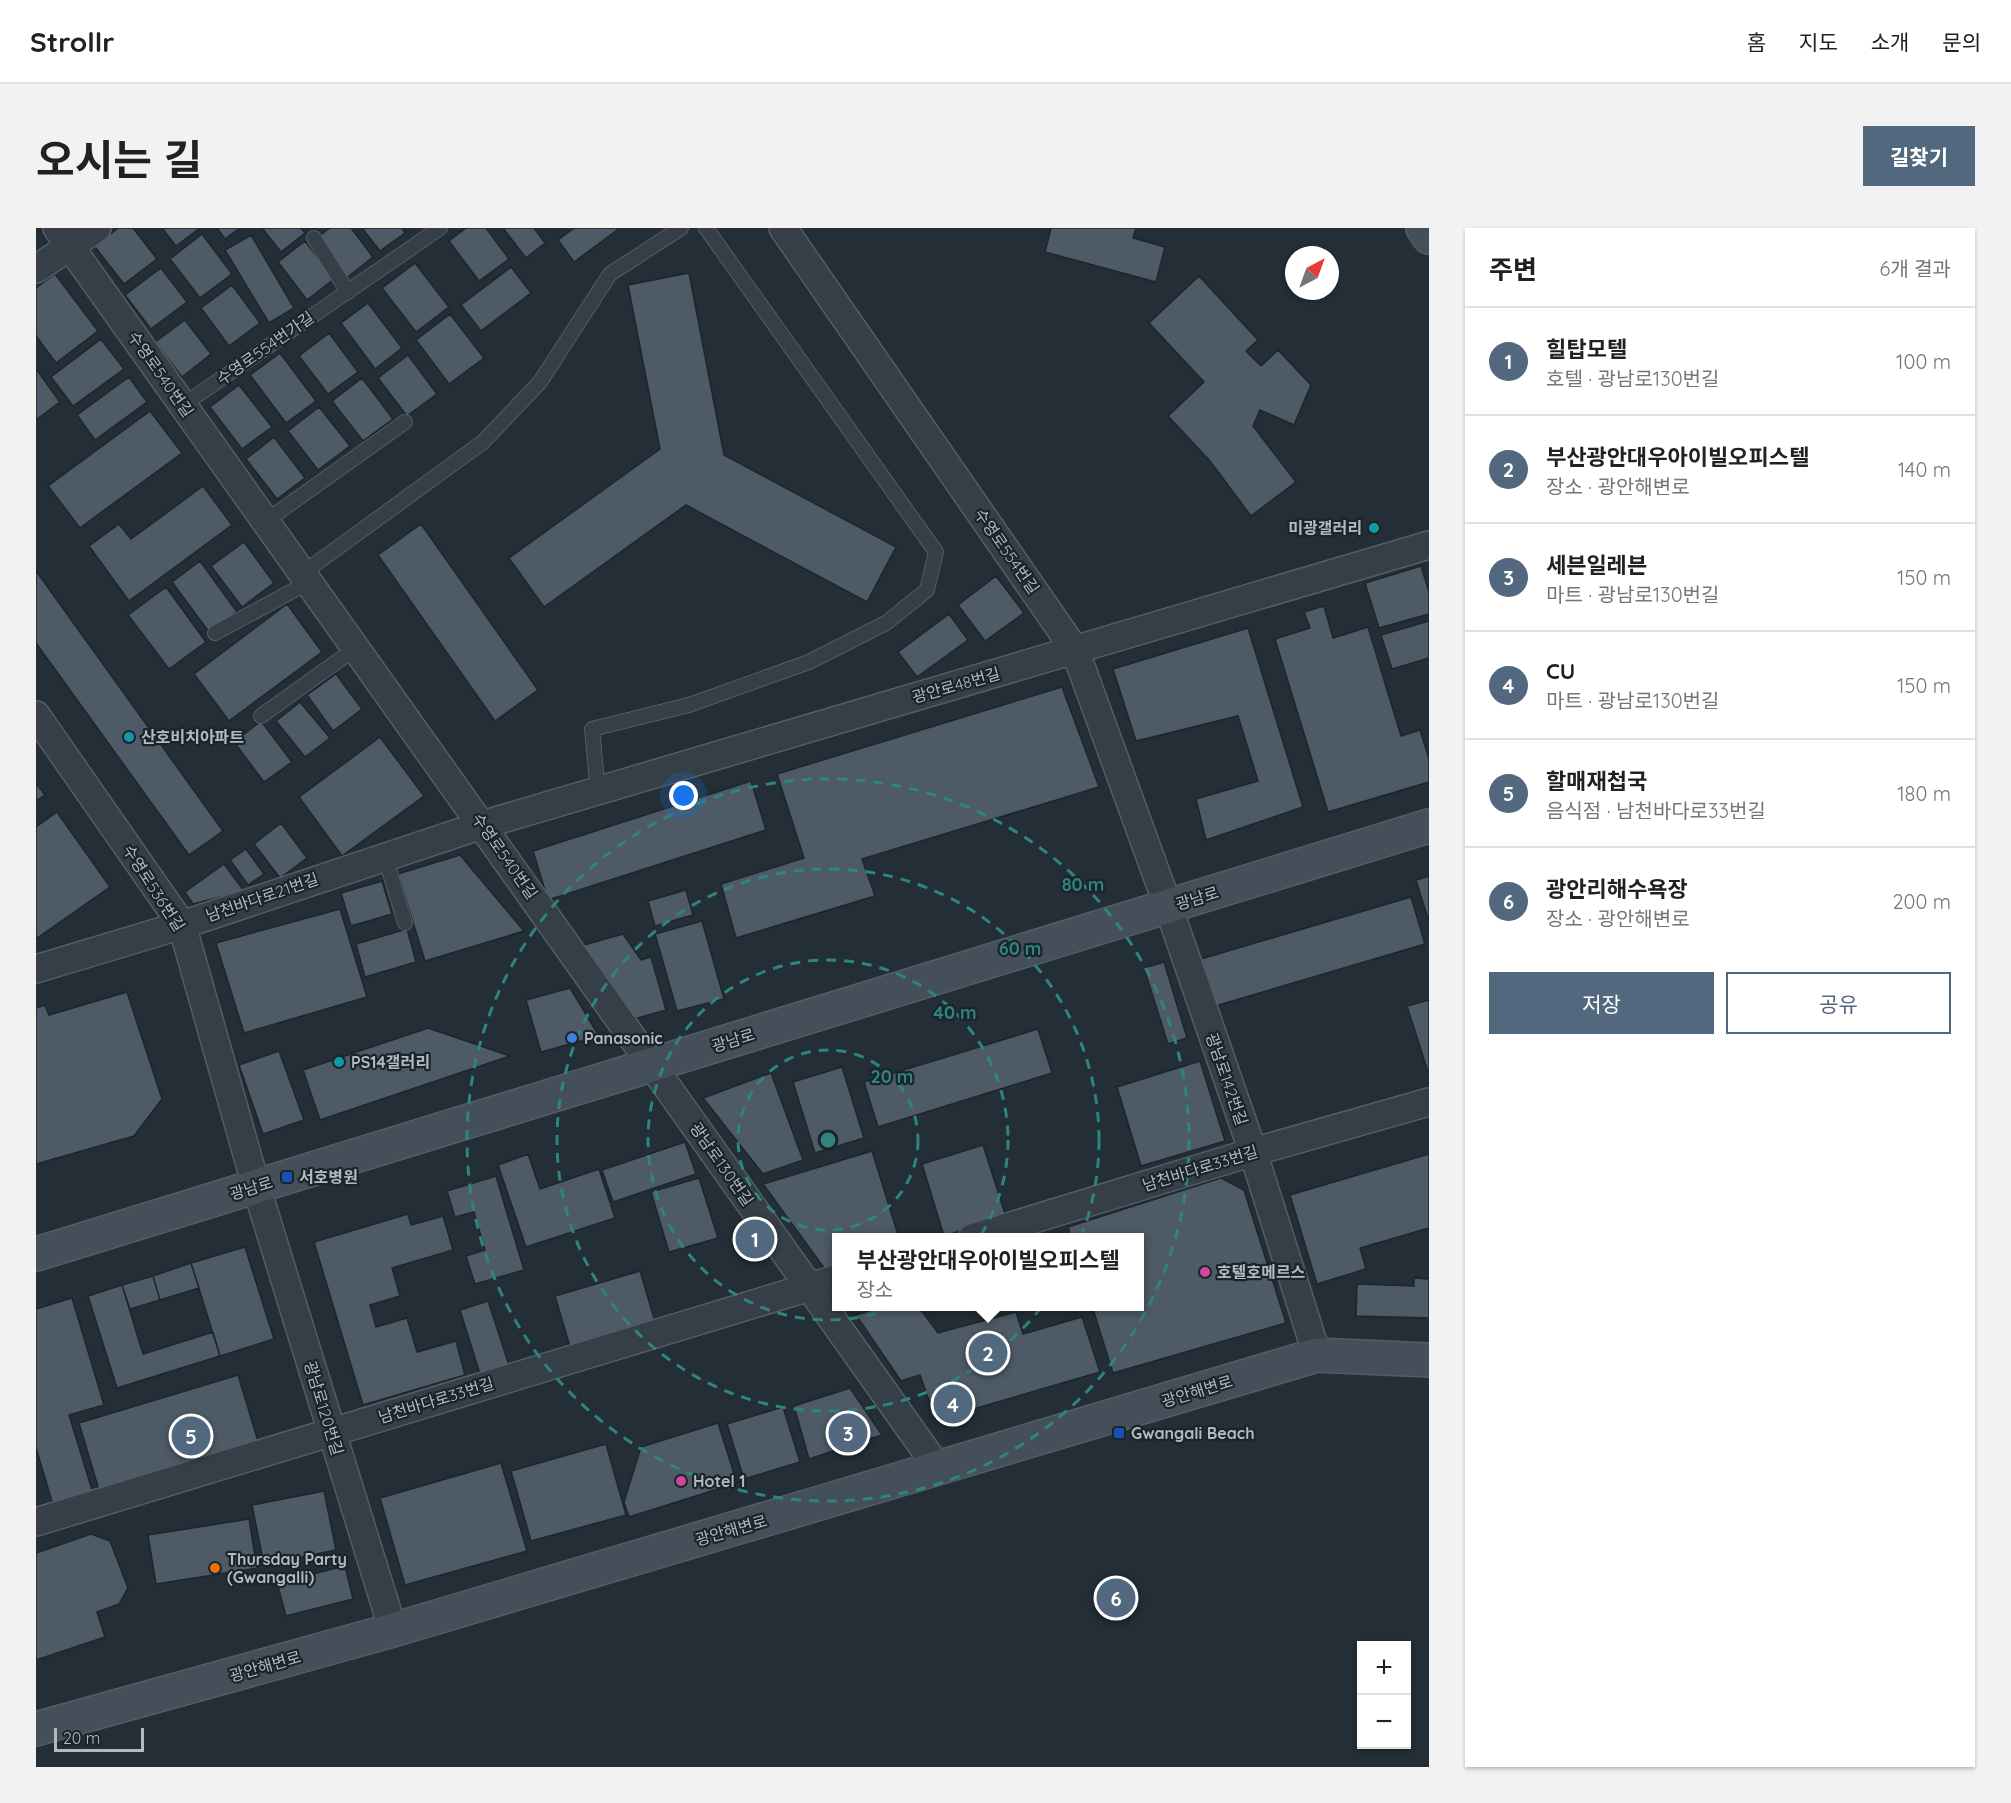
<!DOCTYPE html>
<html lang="ko">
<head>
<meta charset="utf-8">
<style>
  body { margin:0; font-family:Quicksand,"Noto Sans KR",sans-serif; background:#f2f2f2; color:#202124 }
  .controls { position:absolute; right:18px; bottom:18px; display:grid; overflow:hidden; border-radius:0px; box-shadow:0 2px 4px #0004 }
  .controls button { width:54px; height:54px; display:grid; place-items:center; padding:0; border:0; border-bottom:2px solid #e0e0e0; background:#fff; color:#202124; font:30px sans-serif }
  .compass { position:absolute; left:1249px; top:18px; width:54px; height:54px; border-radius:50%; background:#fff; box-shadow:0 2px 4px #0004; rotate:41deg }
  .scale { position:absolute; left:18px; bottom:15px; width:90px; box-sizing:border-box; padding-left:6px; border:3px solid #b1bac3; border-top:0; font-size:16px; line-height:21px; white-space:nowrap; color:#b1bac3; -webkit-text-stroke:4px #1b242b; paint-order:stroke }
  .you { position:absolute; left:648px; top:568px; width:21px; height:21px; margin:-15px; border:4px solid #fff; border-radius:50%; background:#1a73e8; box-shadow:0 0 0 9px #1a73e833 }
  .badge { display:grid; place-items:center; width:39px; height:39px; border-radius:50%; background:#51687e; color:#fff; font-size:20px; font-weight:700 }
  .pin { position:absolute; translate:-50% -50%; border:3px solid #fff; box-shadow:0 2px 6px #0006 }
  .popup { position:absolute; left:796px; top:1005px; width:312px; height:78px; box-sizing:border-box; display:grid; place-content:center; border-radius:0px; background:#fff; filter:drop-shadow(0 2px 4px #0005); font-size:20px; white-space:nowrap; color:#757577 }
  .popup b { font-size:22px; color:#202124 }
  .popup::after { content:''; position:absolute; left:50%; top:100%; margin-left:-12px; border:12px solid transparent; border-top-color:#fff }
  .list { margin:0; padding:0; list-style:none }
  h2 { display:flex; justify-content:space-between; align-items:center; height:78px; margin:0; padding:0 24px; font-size:26px }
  h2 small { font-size:20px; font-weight:400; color:#757577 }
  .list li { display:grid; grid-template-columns:39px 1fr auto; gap:18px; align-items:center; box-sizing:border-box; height:108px; padding:0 24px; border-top:2px solid #e0e0e0 }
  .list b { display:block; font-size:22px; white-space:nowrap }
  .list p { margin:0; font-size:20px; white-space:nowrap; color:#757577 }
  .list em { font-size:20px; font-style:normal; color:#757577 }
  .actions { display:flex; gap:12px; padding:18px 24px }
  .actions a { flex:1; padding:14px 0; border:2px solid #51687e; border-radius:0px; text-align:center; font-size:21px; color:#51687e }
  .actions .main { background:#51687e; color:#fff }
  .map { position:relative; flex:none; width:1393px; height:1539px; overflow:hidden; border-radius:0px }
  header { display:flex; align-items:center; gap:36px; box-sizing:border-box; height:84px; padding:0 30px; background:#fff; border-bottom:2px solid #e0e0e0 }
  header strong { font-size:28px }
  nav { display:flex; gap:33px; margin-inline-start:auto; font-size:21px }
  .intro { display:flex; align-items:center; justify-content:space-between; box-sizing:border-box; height:144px; padding:0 36px }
  h1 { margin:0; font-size:42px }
  .button { padding:15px 27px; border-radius:0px; background:#51687e; color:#fff; font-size:21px; font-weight:700 }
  main { display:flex; gap:36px; padding:0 36px }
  aside { flex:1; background:#fff; border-radius:0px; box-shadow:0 2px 4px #0004 }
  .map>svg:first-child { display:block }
</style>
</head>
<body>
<header>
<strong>Strollr</strong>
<nav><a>홈</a><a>지도</a><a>소개</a><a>문의</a></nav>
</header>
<div class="intro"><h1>오시는 길</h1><a class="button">길찾기</a></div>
<main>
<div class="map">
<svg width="1393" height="1539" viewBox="0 0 1393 1539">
  <rect width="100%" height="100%" fill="#232e36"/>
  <path fill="#4e5a65" stroke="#1d262d" stroke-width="1.5" d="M82 0H97L121 31 88 56 59 19Z
    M126 0H164L140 18Z
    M181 0H204L189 11Z
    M226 0H265L269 5 245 24Z
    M294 0H315L337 29 309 51 279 11Z
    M326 0H366L369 5 344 23Z
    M430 0H450L473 31 443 53 413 13Z
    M467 0H498L509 15 490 30Z
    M538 0H584L538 34 522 12Z
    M1015 0H1100L1097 10 1129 19 1120 54 1009 24Z
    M166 6 196 46 164 70 134 31Z
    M215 7 258 80 233 95 189 22Z
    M269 13 298 51 271 72 242 34Z
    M379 35 413 79 380 104 346 60Z
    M475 39 495 65 445 103 425 77Z
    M125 40 151 74 115 101 89 67Z
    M653 45 688 227 860 319 831 374 650 277 508 379 473 330 624 221 592 57Z
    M19 46 62 103 20 135 0 108V60Z
    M1163 48 1222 112 1210 123 1225 138 1242 122 1275 157 1258 197 1224 182 1217 198 1260 254 1215 288 1174 233 1132 188 1168 154 1113 95Z
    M196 57 224 95 193 118 165 80Z
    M332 75 366 120 339 141 305 95Z
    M414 86 448 130 413 156 380 112Z
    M149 92 175 126 146 149 119 114Z
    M293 105 322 144 292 166 263 128Z
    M65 111 88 141 37 178 15 149Z
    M244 125 280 173 250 195 214 147Z
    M372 127 401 166 371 188 342 150Z
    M0 141 24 174 0 192Z
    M93 149 111 174 59 212 41 187Z
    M326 150 357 191 327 213 296 173Z
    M203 157 236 199 206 221 174 179Z
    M283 179 314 218 282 242 252 203Z
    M114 183 146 225 44 300 12 258Z
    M238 209 269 250 241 271 210 231Z
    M167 258 196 297 93 373 53 318 83 296 95 311Z
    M385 296 502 462 459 493 342 327Z
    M208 314 238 355 206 379 175 338Z
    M164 333 201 384 173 404 136 354Z
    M1385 338 1393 364V386L1343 400 1329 355Z
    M0 343 187 603 153 627 0 415Z
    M960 348 988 385 949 413 922 377Z
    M130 359 170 414 133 441 92 387Z
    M251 376 286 424 193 493 158 446Z
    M1288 378 1297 410 1332 399 1365 508 1384 502 1393 531V554L1292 584 1239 411 1274 400 1268 384Z
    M913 386 932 412 881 449 862 424Z
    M1393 393V430L1356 441 1345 407Z
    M1212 400 1267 579 1170 612 1160 571 1222 553 1202 488 1100 513 1077 441Z
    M300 446 326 481 297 503 271 467Z
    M1026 459 1063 559 826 631 839 668 700 710 685 656 768 630 741 546Z
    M264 474 294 510 269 529 240 493Z
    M225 493 256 534 228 554 198 514Z
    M344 509 388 568 306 628 263 569Z
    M715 553 730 602 512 672 497 623Z
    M0 555 9 567 0 573Z
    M21 584 74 659 0 711V599Z
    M245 595 271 630 244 650 218 616Z
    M210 621 228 646 212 657 194 632Z
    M424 627 488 703 389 733 362 646Z
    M188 636 208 663 157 676 149 664Z
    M1393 648V694L1380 652Z
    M346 653 356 686 315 698 305 665Z
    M650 662 657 687 619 698 612 673Z
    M1375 669 1389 716 1179 778 1165 731Z
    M304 681 331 769 208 805 180 715Z
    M666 693 688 771 641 783 619 706Z
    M371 701 380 734 329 749 320 716Z
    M587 706 605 732 615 729 630 782 598 791 541 719Z
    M1128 734 1151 810 1132 816 1108 740Z
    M534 760 563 808 505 824 490 772Z
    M91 764 126 871 98 908 0 936V780L9 777 13 787Z
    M1393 772V847L1371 778Z
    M392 800 474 828 284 892 267 842Z
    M1002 801 1016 845 842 899 828 854Z
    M243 823 268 892 227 906 203 837Z
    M1164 833 1189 913 1105 938 1081 859Z
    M806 839 828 910 779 925 757 854Z
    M735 845 767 932 727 946 667 870Z
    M649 914 660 946 577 974 566 942Z
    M947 917 970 989 908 1008 886 936Z
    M836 923 863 1010H800V1041L791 1044 727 956Z
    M492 926 504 961 563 941 579 990 490 1019 462 937Z
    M1393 926V1000L1324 1020 1330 1041 1281 1056 1254 967Z
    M460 948 488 1042 439 1056 430 1028 449 1022 438 984 419 989 411 963Z
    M663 950 682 1010 633 1024 615 964Z
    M1185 950 1208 962 1250 1095 1077 1145 1056 1078H1104V1010H1035L1032 999Z
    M372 986 375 997 407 988 417 1022 356 1040 364 1068 334 1077 340 1099 371 1090 381 1124 420 1113 429 1147 327 1177 278 1014Z
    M209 1019 238 1111 184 1128 155 1035Z
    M155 1035 163 1060 124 1072 117 1048Z
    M604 1043 620 1097 535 1122 519 1068Z
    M117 1048 124 1072 94 1081 86 1057Z
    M1378 1050 1393 1051V1090L1320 1088 1321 1056 1378 1058Z
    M86 1057 107 1126 177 1104 184 1128 81 1160 52 1068Z
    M36 1070 68 1177 33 1187 57 1265 17 1277 0 1220V1081Z
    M452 1073 473 1137 444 1146 424 1082Z
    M848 1078H882L902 1105 980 1084 987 1106 1046 1089 1064 1144 900 1192 884 1147 865 1153 820 1087Z
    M202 1147 222 1213 63 1262 43 1195Z
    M814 1160 846 1207 773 1231 758 1178Z
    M747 1179 764 1234 708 1251 691 1196Z
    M682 1195 701 1255 593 1289 588 1274 605 1219Z
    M570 1216 590 1287 495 1313 475 1243Z
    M465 1235 491 1323 369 1357 344 1270Z
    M288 1263 300 1322 228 1337 216 1277Z
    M213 1291 221 1340 120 1356 112 1307Z
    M55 1306 74 1313 92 1360 83 1376 61 1384 69 1409 0 1432V1325Z
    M309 1338 317 1371 250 1388 241 1355Z"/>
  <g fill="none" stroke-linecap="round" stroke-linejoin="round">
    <g stroke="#545d64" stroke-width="16">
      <path id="lane" d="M278 10 312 64
        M147 177 404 0
        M230 293 369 194
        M267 345 447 214 504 154 574 46 645 0
        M179 405 273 354
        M225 488 320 420
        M562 563 556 501 653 477 773 434 850 395 891 362 900 324 670 0
        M349 628 369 695"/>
    </g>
    <g stroke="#545d64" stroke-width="30">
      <path id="street" d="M21 0 902 1240
        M747 0 1039 422 1132 678 1217 924 1281 1127
        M0 41 61 0
        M0 487 146 697 220 958 357 1402
        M0 741 146 697 446 597 1393 317
        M936 1010 1217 924 1393 874
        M0 1294 800 1051"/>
    </g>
    <g stroke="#545d64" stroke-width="36">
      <path id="secondary" d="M1387 0 1393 9
        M0 1026 1393 598
        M0 1501 357 1402 1281 1127 1393 1132"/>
    </g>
    <use href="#lane" stroke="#363f47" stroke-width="14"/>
    <use href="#street" stroke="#363f47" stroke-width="27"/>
    <use href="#secondary" stroke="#444f59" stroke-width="33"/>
  </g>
  <g fill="none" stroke="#2f847f" stroke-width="3" stroke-dasharray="10 8">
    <circle cx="792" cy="912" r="90"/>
    <circle cx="792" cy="912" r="180"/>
    <circle cx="792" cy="912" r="271"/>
    <circle cx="792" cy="912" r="361"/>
  </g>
  <g fill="#0f9aa8" stroke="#1b242b" stroke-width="2">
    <circle cx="1338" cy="300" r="6"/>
    <circle cx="93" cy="509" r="6"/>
    <circle cx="303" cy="834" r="6"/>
  </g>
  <circle fill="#3f7fe0" stroke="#1b242b" stroke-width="2" cx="536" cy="810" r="6"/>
  <g fill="#1a4fb4" stroke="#1b242b" stroke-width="2">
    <rect x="245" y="943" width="12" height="12" rx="3"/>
    <rect x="1077" y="1199" width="12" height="12" rx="3"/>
  </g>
  <g fill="#d1479c" stroke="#1b242b" stroke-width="2">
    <circle cx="1169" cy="1044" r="6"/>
    <circle cx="645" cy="1253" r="6"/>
  </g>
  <circle fill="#e8710a" stroke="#1b242b" stroke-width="2" cx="179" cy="1340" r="6"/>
  <g text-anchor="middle" stroke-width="4.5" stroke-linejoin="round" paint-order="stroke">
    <g font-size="16" fill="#b1bac3" stroke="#1b242b">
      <text transform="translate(229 120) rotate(-35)" y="6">수영로554번가길</text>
      <text transform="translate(125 146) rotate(55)" y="6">수영로540번길</text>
      <text transform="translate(971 323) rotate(55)" y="6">수영로554번길</text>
      <text transform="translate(920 457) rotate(-16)" y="6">광안로48번길</text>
      <text transform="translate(469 628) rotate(55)" y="6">수영로540번길</text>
      <text transform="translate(118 660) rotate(57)" y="6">수영로536번길</text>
      <text transform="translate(226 669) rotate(-19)" y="6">남천바다로21번길</text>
      <text transform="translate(1161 670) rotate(-17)" y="6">광남로</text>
      <text transform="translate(697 812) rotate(-17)" y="6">광남로</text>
      <text transform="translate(1191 851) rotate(71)" y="6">광남로142번길</text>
      <text transform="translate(686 936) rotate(55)" y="6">광남로130번길</text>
      <text transform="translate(1164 940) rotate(-17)" y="6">남천바다로33번길</text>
      <text transform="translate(215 960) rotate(-17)" y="6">광남로</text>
      <text transform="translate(1161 1163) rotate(-17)" y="6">광안해변로</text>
      <text transform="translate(400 1172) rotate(-17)" y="6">남천바다로33번길</text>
      <text transform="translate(288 1180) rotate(73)" y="6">광남로120번길</text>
      <text transform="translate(695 1302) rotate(-16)" y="6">광안해변로</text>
      <text transform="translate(229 1438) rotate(-16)" y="6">광안해변로</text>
    </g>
    <g font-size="16" font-weight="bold" fill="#b1bac3" stroke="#1b242b" text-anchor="start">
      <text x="1326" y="306" text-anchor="end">미광갤러리</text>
      <text x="105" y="515">산호비치아파트</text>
      <text x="548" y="816">Panasonic</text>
      <text x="315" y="840">PS14갤러리</text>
      <text x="263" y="955">서호병원</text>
      <text x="1181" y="1050">호텔호메르스</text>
      <text x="1095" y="1211">Gwangali Beach</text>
      <text x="657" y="1259">Hotel 1</text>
      <text x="191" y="1337">Thursday Party<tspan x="191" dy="18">(Gwangalli)</tspan></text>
    </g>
  </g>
  <circle cx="792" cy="912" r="9" fill="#2f847f" stroke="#1b242b" stroke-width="3"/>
  <g font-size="18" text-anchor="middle" font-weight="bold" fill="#2f847f" stroke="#1b242b" stroke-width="4.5" stroke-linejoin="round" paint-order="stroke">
    <text x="1047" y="663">80 m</text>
    <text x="984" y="727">60 m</text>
    <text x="919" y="791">40 m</text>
    <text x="856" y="855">20 m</text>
  </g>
</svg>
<div class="controls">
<button>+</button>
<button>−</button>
</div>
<svg class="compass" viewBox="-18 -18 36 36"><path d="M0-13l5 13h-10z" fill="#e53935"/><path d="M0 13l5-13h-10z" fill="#757577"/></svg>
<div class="scale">20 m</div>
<div class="you"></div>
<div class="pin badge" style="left:719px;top:1011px">1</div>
<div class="pin badge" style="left:952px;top:1125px">2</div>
<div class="popup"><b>부산광안대우아이빌오피스텔</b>장소</div>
<div class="pin badge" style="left:812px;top:1205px">3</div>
<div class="pin badge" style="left:917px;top:1176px">4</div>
<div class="pin badge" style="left:155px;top:1208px">5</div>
<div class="pin badge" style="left:1080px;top:1370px">6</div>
</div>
<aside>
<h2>주변<small>6개 결과</small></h2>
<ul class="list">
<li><span class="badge">1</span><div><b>힐탑모텔</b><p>호텔 · 광남로130번길</p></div><em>100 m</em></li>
<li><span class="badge">2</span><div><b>부산광안대우아이빌오피스텔</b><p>장소 · 광안해변로</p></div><em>140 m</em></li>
<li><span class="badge">3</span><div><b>세븐일레븐</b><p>마트 · 광남로130번길</p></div><em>150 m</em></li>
<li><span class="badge">4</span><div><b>CU</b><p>마트 · 광남로130번길</p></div><em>150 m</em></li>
<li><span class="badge">5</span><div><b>할매재첩국</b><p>음식점 · 남천바다로33번길</p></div><em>180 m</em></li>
<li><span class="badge">6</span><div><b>광안리해수욕장</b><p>장소 · 광안해변로</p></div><em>200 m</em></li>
</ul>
<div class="actions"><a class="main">저장</a><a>공유</a></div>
</aside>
</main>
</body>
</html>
